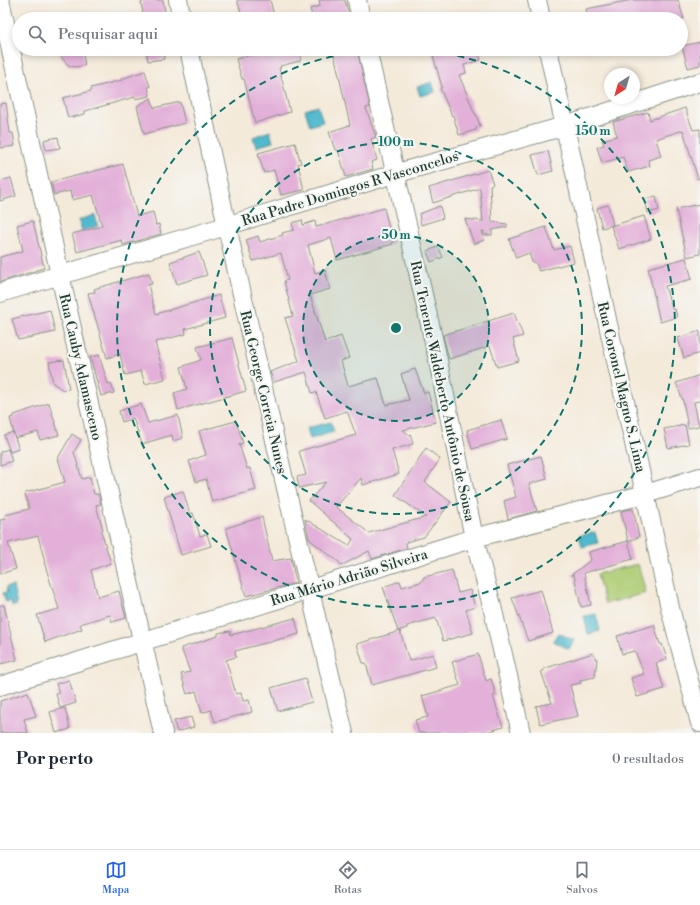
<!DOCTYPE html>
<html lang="pt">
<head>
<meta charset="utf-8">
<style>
  body { margin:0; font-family:"Libre Bodoni",serif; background:#f2f2f3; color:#1f2937 }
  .compass { position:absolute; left:604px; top:68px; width:36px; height:36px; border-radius:50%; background:#fff; box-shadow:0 2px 6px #0003; rotate:217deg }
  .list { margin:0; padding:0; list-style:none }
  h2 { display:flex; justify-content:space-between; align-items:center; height:52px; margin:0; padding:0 16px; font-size:17px }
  h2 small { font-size:13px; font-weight:400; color:#747a83 }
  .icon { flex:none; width:22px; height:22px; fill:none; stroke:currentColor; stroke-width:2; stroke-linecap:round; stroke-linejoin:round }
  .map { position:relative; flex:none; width:700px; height:733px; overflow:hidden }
  .search { position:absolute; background:#fff; box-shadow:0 2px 6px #0003; left:12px; right:12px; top:12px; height:44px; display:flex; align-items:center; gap:10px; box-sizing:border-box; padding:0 14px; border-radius:22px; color:#747a83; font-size:15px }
  .sheet { height:116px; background:#fff }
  nav { display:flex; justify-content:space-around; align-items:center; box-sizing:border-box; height:56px; border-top:1px solid #e0e1e3; background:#fff; font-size:11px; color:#747a83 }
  nav a { display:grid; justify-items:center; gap:2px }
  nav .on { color:#2563eb }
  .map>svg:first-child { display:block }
</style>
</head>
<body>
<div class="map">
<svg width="700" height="733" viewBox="0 0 700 733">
  <rect width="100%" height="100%" fill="#f6f6f2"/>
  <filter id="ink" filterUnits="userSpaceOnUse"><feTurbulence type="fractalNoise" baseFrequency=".025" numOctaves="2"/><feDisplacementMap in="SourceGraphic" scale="8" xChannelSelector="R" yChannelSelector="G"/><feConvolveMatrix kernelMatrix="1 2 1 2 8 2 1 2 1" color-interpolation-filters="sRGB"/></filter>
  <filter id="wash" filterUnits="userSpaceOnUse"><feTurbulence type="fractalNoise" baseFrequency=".012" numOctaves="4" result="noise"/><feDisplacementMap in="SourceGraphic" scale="16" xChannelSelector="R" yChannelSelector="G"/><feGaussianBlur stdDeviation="0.9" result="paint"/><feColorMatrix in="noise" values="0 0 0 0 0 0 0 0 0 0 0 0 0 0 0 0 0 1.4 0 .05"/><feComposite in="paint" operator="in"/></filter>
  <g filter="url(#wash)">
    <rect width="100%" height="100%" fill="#f4eada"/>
    <path fill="#aecc73" stroke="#668454" d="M638 564 646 593 605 604 597 574Z"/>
    <path fill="#50b9cd" stroke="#387b80" d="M432 82 435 92 420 96 417 87Z
      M318 106 323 122 310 126 305 110Z
      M270 131 273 142 256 147 253 137Z
      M95 215 98 226 82 231 79 220Z
      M331 422 334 432 310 439 307 428Z
      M595 532 598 543 582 547 579 536Z
      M13 586 17 605 12 606 11 601 6 602 3 593 7 592 6 587Z
      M596 614 600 631 588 634 584 616Z
      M558 633 574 640 569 649 553 641Z"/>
    <g id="blocks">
      <path fill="#e3b0d9" d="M152 0H163L166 17 144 19 141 2Z
        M237 0H270L275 19H243Z
        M319 0H345L350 19H313L310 9 320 6Z
        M632 0H678L684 19H588L586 9Z
        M700 42V65L688 68 682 46Z
        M59 49H82L85 65 76 67 68 65 61 57Z
        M146 49H168L164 59 148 61Z
        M272 49H303L300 61 280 66 281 68H279L290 112 255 123 244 79H242L236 59Z
        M333 49H357L370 107 366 108 376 137 371 139 377 160 371 162 373 169 346 177 338 150H335L329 132 350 125Z
        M442 49H478L481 60 464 65 466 73 459 75 475 114H476L480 126 476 127V130L459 135 453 115 452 116 440 88 442 87 432 52Z
        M145 71 150 87H148L150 96 135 99V97L85 111V114L68 118 63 98 91 91V88L122 80 121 79Z
        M151 98 154 108 180 102 185 123 144 134 137 106Z
        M6 103 10 133H13L15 146 0 148V104Z
        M685 108 693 130 700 129V178L698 179 683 130 656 139 661 156 648 160 650 166 628 172 623 157 602 163 597 147 604 145 602 140 617 136 613 122 648 112 650 120Z
        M58 137 60 148 46 150 44 140Z
        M295 143 301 163 298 164 304 190 281 195 274 170 264 173 258 153Z
        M548 151 553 171 538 175 532 155Z
        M123 164 137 216 153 212 156 225 159 224 161 234 123 245 122 240 77 252 72 234 102 226 93 195 72 200 70 191 54 195 51 182Z
        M488 170 493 184 490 185 492 222 507 224V227L492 230V235H484V231H482L484 240 474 244 465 219 483 221 480 188 433 203 429 188Z
        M11 178 16 196 0 201V181Z
        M656 196 659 210 648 213 645 199Z
        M700 204V254L687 257 676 209Z
        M608 205 613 225 602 228 597 208Z
        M440 206 443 218 421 225 419 214Z
        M384 208 393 244 337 260 331 238 308 245 315 273 325 270 330 289 310 295 325 342 341 336 349 358 341 361 348 386 378 378 386 405 409 400 401 374 415 369 424 393 428 392 436 422 403 430 411 436 413 444 392 450 399 474 363 485 361 478 336 507 369 533 426 517 395 495 426 448 440 459 425 482 451 502 424 537 406 542 407 548 372 559 369 551 341 566 339 562 309 539 305 519 349 546 353 539 309 501 326 482 299 488 297 477 306 475 299 451 356 435 347 411 325 418 316 392 312 393 306 372 274 382 270 372 299 361 285 318 293 316 284 281 288 280 281 253 253 261 246 240 258 236 260 242 283 235 282 233 294 230 292 223 302 220 303 225 315 221 316 227Z
        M644 216 651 239 619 249 611 226Z
        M33 221 44 268 0 282V257L23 251 17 225Z
        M546 227 554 250 570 246 574 262 539 271 536 263 532 262 529 253 516 258 509 239Z
        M438 247 443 257 431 262 427 251Z
        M199 252 207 275 177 284 170 262Z
        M686 258 692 279 665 286 672 309H675L677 317 660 322 648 268Z
        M149 273 152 284 148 285 156 314 219 295 225 318 185 329 186 334 155 342 165 379 145 384 141 371 125 375 120 354 107 358 88 293 95 292 94 289Z
        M50 310 55 332 18 340 12 319Z
        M514 313 523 336 513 339 519 361 497 367 490 346 449 359 443 335Z
        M700 331V353L684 358 678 338Z
        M232 338 246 391 178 410 174 393 187 389 181 367 201 360 197 347Z
        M99 355 108 384 111 383 114 393 101 396 90 357Z
        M64 360 69 389 63 390 53 383 49 362Z
        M700 375V401L694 402 699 426 688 428 683 401 676 383Z
        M49 403 59 435 40 440 38 432 15 438 10 418 14 417V415Z
        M141 404 148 423 178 415 183 438 173 441 172 435 142 444 133 418 122 422 119 411Z
        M501 420 507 439 472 449 467 430Z
        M236 421 243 443 239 444 247 469 250 468 256 490 212 502 206 479 196 482 189 461 206 455 199 431Z
        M685 425 689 444 668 448 664 429Z
        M13 432 19 449 10 452 4 435Z
        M72 434 81 440 74 452 82 479 90 477 94 494H98L101 504 96 505 103 530 101 531 111 563 91 570 98 597 119 591 126 618 112 622 110 615 80 624 82 629 45 642 37 615 59 609 44 562H45L38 536 8 543 16 569 0 574V520L6 519 5 515 29 509 25 493 65 482 58 458Z
        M8 449 12 461 0 465V452Z
        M541 456 547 479 529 484 537 511 508 519 504 501 516 497 507 465Z
        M183 491 190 514 193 513 200 536 207 534 211 546 181 555 164 497Z
        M633 509 639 537 628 541 621 511Z
        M262 517 272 561 291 558 296 583 246 596 226 528Z
        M628 541 633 559 584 573 591 605 581 607 574 575H571L591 560 589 552Z
        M452 570 458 593 470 590 475 607 466 610 473 633 443 641 436 618 407 626V628L398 631 383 587 400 581 402 587 421 582 424 577Z
        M541 590 553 633 528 641 512 598Z
        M0 605H4L17 660 0 664Z
        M295 618 299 634 235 651 236 657 226 660 236 694 241 693 243 701 249 700 252 712 215 722 211 710 202 713 196 691 187 694 181 674 190 672 181 648 218 636V633L230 631 231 635Z
        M654 625 660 644H662L667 659 656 663 664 689 637 697 631 678 644 674 635 651 622 654 617 636Z
        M400 631 409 661 433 654 436 667 372 685 366 663H363L357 644Z
        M593 653 597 659 595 677 580 680 581 683 570 685 578 716 540 724 536 706 552 703 541 671H544L543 669Z
        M478 654 486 681 491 679 496 695 493 696 503 727 484 733H419L415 720 428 717 422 696 460 685 452 662Z
        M305 678 312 702 278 711 271 688Z
        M69 680 76 703 60 708 56 694 59 693 56 684Z
        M28 692 36 716 24 719 28 733H0V701Z
        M65 708 70 729 56 733 50 712Z
        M191 717 194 727 177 732 174 721Z"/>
    </g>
  </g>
  <g filter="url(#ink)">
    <use href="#blocks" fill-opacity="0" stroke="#8a9487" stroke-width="1"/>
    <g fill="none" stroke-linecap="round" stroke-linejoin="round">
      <g stroke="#8a9487" stroke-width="20">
        <path id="minor" d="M0 0 60 275 163 733
          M178 0 182 19
          M357 0 361 19
          M537 0 541 19
          M189 49C237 278 289 506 344 733
          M367 49 436 351 474 538 492 606 521 733
          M548 49 670 608 700 723
          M0 293 226 226 394 174 565 126 700 82
          M0 686 474 538 646 494 700 477"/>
      </g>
      <use href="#minor" stroke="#fff" stroke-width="18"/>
    </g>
  </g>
  <circle cx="396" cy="328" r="93" fill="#0f766e" fill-opacity=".12"/>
  <g fill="none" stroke="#0f766e" stroke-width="2" stroke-dasharray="7 5">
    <circle cx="396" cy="328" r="93"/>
    <circle cx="396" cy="328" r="186"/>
    <path d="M398 49A279 279 0 1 1 394 49"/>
  </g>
  <g text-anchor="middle" stroke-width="4" stroke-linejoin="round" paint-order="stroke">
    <g font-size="14" fill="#1f3d34" stroke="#f6f6f2">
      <text transform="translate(350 188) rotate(-17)" y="5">Rua Padre Domingos R Vasconcelos</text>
      <text transform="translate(81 367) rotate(77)" y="5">Rua Cauby Adamasceno</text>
      <text transform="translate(622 387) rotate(77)" y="5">Rua Coronel Magno S. Lima</text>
      <text transform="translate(443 391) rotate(78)" y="5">Rua Tenente Waldeberto Antônio de Sousa</text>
      <text transform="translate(264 392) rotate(77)" y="5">Rua George Correia Nunes</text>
      <text transform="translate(349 577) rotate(-17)" y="5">Rua Mário Adrião Silveira</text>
    </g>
  </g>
  <circle cx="396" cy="328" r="6" fill="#0f766e" stroke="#f6f6f2" stroke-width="2"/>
  <g font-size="12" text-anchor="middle" font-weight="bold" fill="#0f766e" stroke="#f6f6f2" stroke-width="4" stroke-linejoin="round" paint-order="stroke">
    <text x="593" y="135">150 m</text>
    <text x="396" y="146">100 m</text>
    <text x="396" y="239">50 m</text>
  </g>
</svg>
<svg class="compass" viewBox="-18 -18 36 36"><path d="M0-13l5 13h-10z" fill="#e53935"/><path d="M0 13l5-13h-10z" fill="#747a83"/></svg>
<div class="search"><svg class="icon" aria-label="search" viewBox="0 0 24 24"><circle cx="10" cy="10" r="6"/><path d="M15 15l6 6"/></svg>Pesquisar aqui</div>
</div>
<section class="sheet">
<h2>Por perto<small>0 resultados</small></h2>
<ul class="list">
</ul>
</section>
<nav>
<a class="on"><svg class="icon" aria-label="map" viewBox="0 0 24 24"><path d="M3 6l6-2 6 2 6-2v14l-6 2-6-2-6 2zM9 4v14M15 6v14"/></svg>Mapa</a>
<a><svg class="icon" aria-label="directions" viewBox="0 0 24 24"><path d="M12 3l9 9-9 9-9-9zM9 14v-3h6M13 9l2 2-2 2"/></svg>Rotas</a>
<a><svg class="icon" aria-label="saved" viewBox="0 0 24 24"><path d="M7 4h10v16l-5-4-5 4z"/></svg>Salvos</a>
</nav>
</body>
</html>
